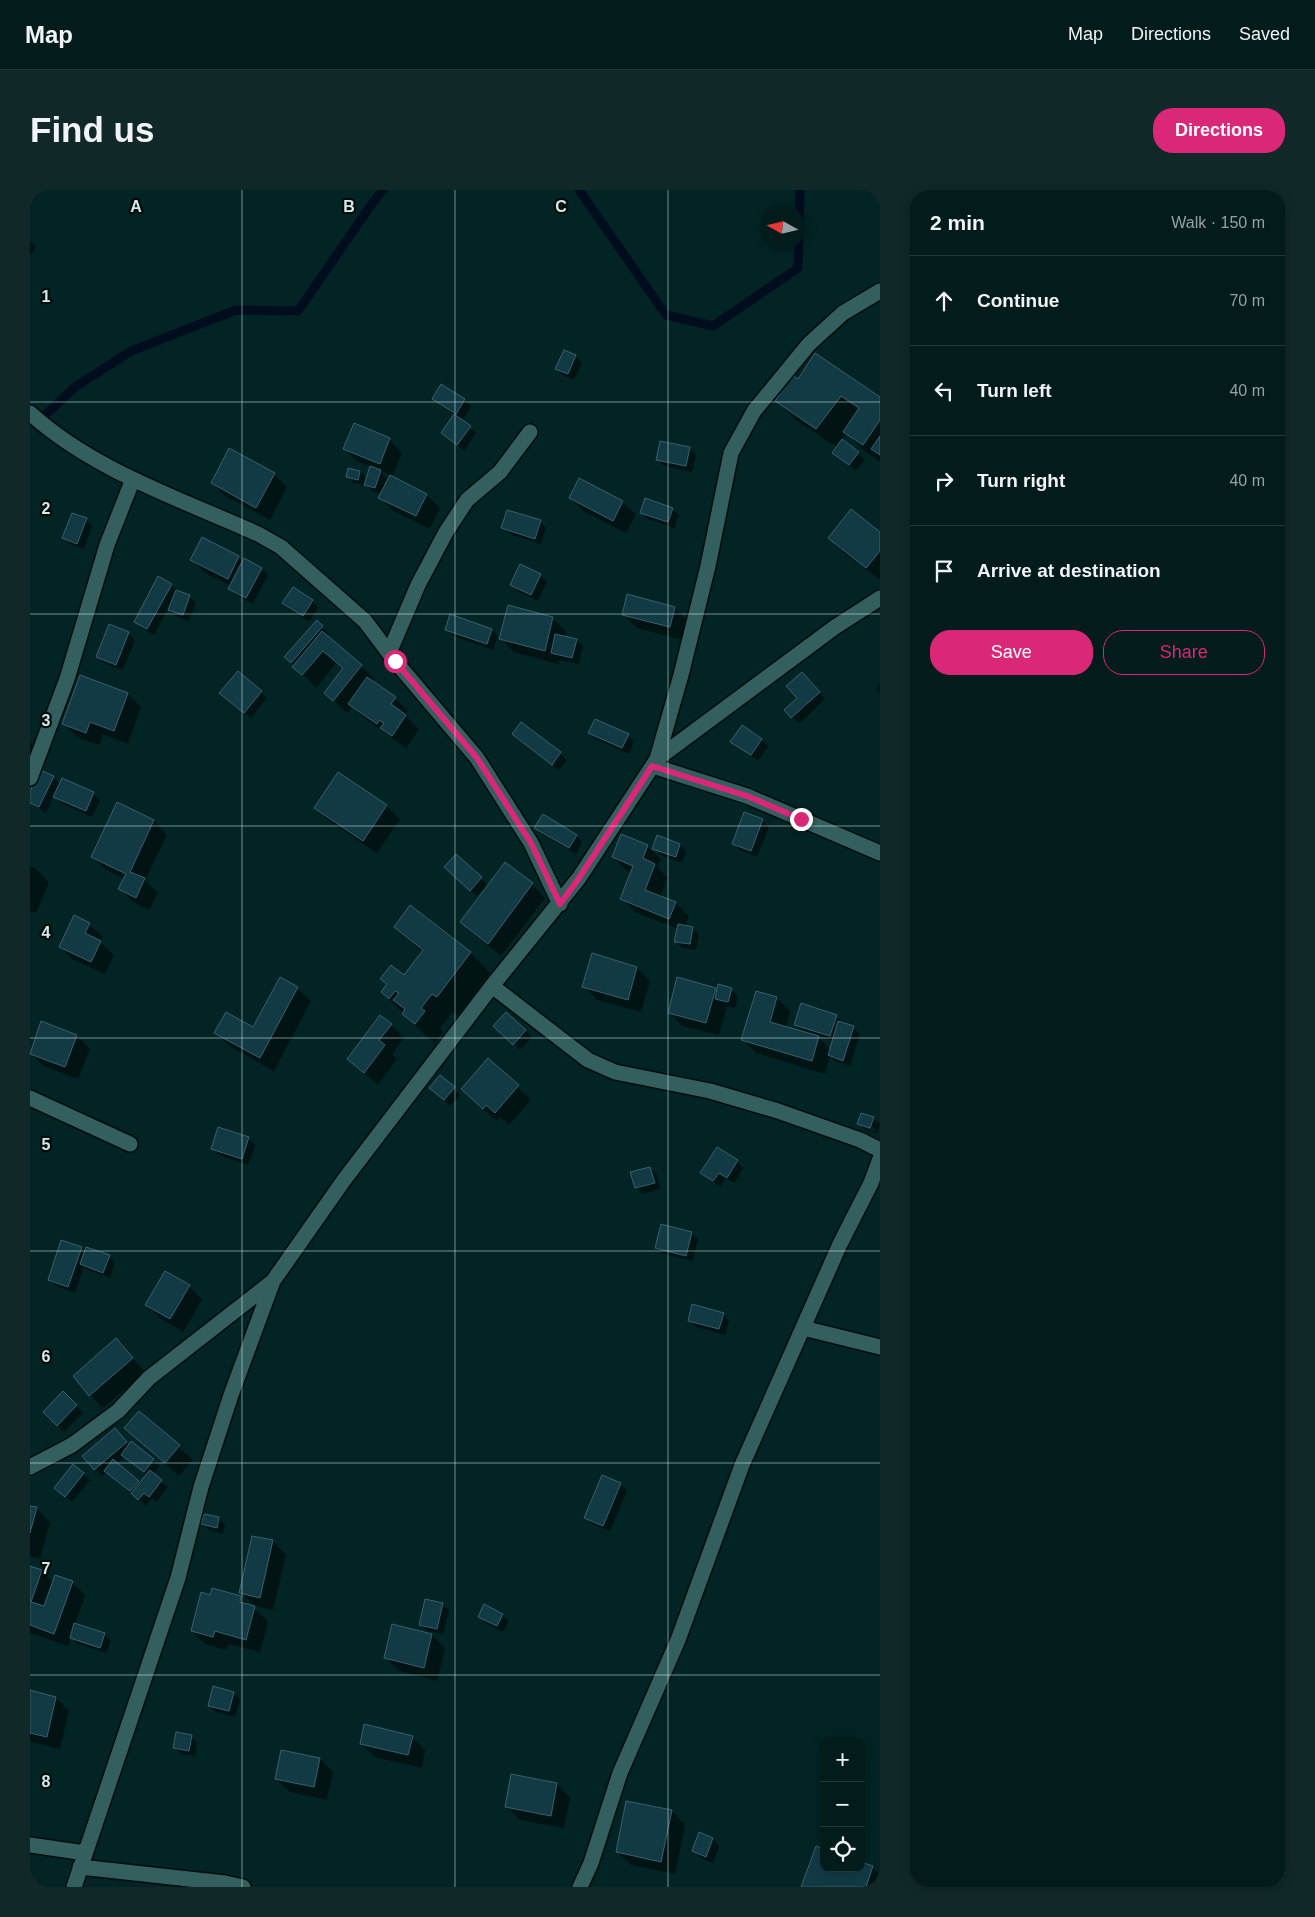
<!DOCTYPE html>
<html lang="en">
<head>
<meta charset="utf-8">
<style>
  body { margin:0; font-family:Helvetica,sans-serif; background:#102828; color:#f1f3f6 }
  .controls { position:absolute; right:15px; bottom:15px; display:grid; overflow:hidden; border-radius:10px; box-shadow:0 2px 12px #0003 }
  .controls button { width:45px; height:45px; display:grid; place-items:center; padding:0; border:0; border-bottom:1px solid #23393a; background:#021b1b; color:#f1f3f6; font:25px sans-serif }
  .compass { position:absolute; left:730px; top:15px; width:45px; height:45px; border-radius:50%; background:#021b1b; box-shadow:0 2px 12px #0003; rotate:278deg }
  .stop { position:absolute; width:15px; height:15px; margin:-11px; border:4px solid #db2777; border-radius:50%; background:#fff }
  .stop.end { background:#db2777; border-color:#fff; box-shadow:0 1px 5px #0008 }
  .list { margin:0; padding:0; list-style:none }
  h2 { display:flex; justify-content:space-between; align-items:center; height:65px; margin:0; padding:0 20px; font-size:21px }
  h2 small { font-size:16px; font-weight:400; color:#96a1a3 }
  .list li { display:grid; grid-template-columns:32px 1fr auto; gap:15px; align-items:center; box-sizing:border-box; height:90px; padding:0 20px; border-top:1px solid #23393a }
  .list b { display:block; font-size:19px; white-space:nowrap }
  .list em { font-size:16px; font-style:normal; color:#96a1a3 }
  .actions { display:flex; gap:10px; padding:15px 20px }
  .actions a { flex:1; padding:11px 0; border:1px solid #db2777; border-radius:20px; text-align:center; font-size:18px; color:#db2777 }
  .actions .main { background:#db2777; color:#fff }
  .icon { flex:none; width:28px; height:28px; fill:none; stroke:currentColor; stroke-width:2; stroke-linecap:round; stroke-linejoin:round }
  .map { position:relative; flex:none; width:850px; height:1697px; overflow:hidden; border-radius:20px }
  header { display:flex; align-items:center; gap:30px; box-sizing:border-box; height:70px; padding:0 25px; background:#021b1b; border-bottom:1px solid #23393a }
  header strong { font-size:24px }
  nav { display:flex; gap:28px; margin-inline-start:auto; font-size:18px }
  .intro { display:flex; align-items:center; justify-content:space-between; box-sizing:border-box; height:120px; padding:0 30px }
  h1 { margin:0; font-size:35px }
  .button { padding:12px 22px; border-radius:20px; background:#db2777; color:#fff; font-size:18px; font-weight:700 }
  main { display:flex; gap:30px; padding:0 30px }
  aside { flex:1; background:#021b1b; border-radius:20px; box-shadow:0 2px 12px #0003 }
  .map>svg:first-child { display:block }
</style>
</head>
<body>
<header>
<strong>Map</strong>
<nav><a>Map</a><a>Directions</a><a>Saved</a></nav>
</header>
<div class="intro"><h1>Find us</h1><a class="button">Directions</a></div>
<main>
<div class="map">
<svg width="850" height="1697" viewBox="0 0 850 1697">
  <rect width="100%" height="100%" fill="#022424"/>
  <path fill="#0007" fill-rule="evenodd" d="M0 51 6 57 0 66Z
    M545 166 552 173 544 190 533 185 527 179Z
    M768 191 850 209V272L834 261 817 243 812 250 835 269 826 281 804 263 808 258 766 230 747 211Z
    M403 209 434 210 441 216 432 231 446 243 434 261 412 243 425 225 410 215Z
    M359 249 372 263 362 288 396 305 410 318 400 339 363 321 349 307 351 304 342 301 335 294 334 295 323 293 317 286 330 282 337 289 341 277 328 272 315 259ZM350 281 361 285 356 295 357 288Z
    M631 253 660 259 666 265 662 282 634 276 628 270Z
    M244 284 257 297 240 330 195 306 182 293Z
    M540 308 592 312 606 325 596 343 553 321Z
    M642 319 649 325 644 338 618 329 612 323Z
    M56 329 62 336 54 359 40 354 34 348Z
    M510 332 516 338 511 354 479 344 473 338Z
    M850 344V390L813 362 800 348Z
    M208 367 214 373 231 379 238 385 223 414 206 405 200 399 201 396 175 383 162 370Z
    M510 385 517 392 508 411 488 401 481 394Z
    M141 395 147 401 159 406 166 413 159 431 146 426 138 418 124 445 112 438 105 432Z
    M282 411 288 417 279 432 260 419 254 413Z
    M479 417 523 428 536 442 535 447 547 450 553 456 549 474 529 470 528 474 484 462 471 449Z
    M644 418 658 431 653 450 607 438 593 424Z
    M287 432 299 444 297 446 345 489 342 492 365 508 378 521 375 525 389 539 376 558 333 527 323 516 317 523 295 503 314 479 306 473 286 498 256 467Z
    M416 439 461 440 468 446 463 460 423 446Z
    M98 443 105 450 93 480 74 473 67 467Z
    M51 487 98 504 111 517 98 554 73 544 69 555 47 547 34 534Z
    M778 490 795 509 769 534 756 520 769 508Z
    M850 493V503L846 499Z
    M231 502 237 508 221 528 198 509Z
    M491 533 537 570 529 580 483 544Z
    M560 543 598 545 604 551 599 564 566 549Z
    M731 550 738 556 728 571 702 551Z
    M0 552 8 560 0 579Z
    M23 587 30 594 63 603 70 610 62 627 31 613 24 606 16 623 0 613V604Z
    M88 614 124 631 137 645 115 690 128 703 119 720 103 712 90 699 95 689 76 680 63 667Z
    M356 616 370 629 347 663 299 631 286 618Z
    M732 630 739 637 727 667 710 660 703 654Z
    M506 637 546 646 552 652 546 664 512 644Z
    M628 647 650 655 656 662 652 673 630 665 624 658Z
    M617 656 631 669 627 677 638 688 630 707 646 713 659 726 655 737 663 738 669 745 666 760 652 758 645 751 648 739 605 722 592 708 602 683 597 681 583 667Z
    M426 666 459 696 475 674 502 694 515 708 471 766 445 745 431 732 457 698 456 697 447 706 422 684Z
    M0 676 5 678 19 692 6 723 0 721Z
    M381 717 441 763 460 783 427 826 422 822 410 838 413 842 405 853 393 843 352 802 358 795 374 787 393 763 365 737Z
    M59 734 73 747 70 752 84 765 75 784 44 770 30 757Z
    M607 778 620 791 611 822 567 810 554 796Z
    M267 798 281 811 244 881 199 856 186 843 224 838Z
    M685 799 688 802 701 799 708 806 705 818 697 816 689 845 652 836 639 822Z
    M727 802 747 808 760 822 756 838 774 843 765 834 806 826 813 832 812 834 823 837 830 844 820 876 805 871 800 866 795 884 726 863 713 850ZM786 845 803 851 801 860Z
    M476 823 502 847 490 860 465 836Z
    M12 832 47 846 60 859 48 889 14 876 0 863Z
    M361 835 374 848 362 864 367 869 348 895 318 869Z
    M458 869 501 910 479 935 470 927 467 931 446 912Z
    M410 887 430 905 421 916 407 904Z
    M843 928 850 934 847 944 835 940 829 933ZM835 935 846 939 845 942 835 938Z
    M218 948 225 955 218 975 189 965 183 959Z
    M707 971 713 978 704 993 696 988 690 997 672 983Z
    M620 978 627 985 630 999 612 1004 606 997Z
    M662 1043 668 1049 663 1071 633 1064 626 1057Z
    M51 1058 56 1062 79 1066 85 1073 80 1088 58 1080 54 1076 45 1103 26 1096 19 1089Z
    M159 1096 172 1110 153 1142 130 1128 116 1115Z
    M693 1124 699 1130 695 1145 666 1137 659 1130Z
    M86 1150 115 1182 73 1218 60 1205Z
    M33 1203 53 1223 34 1242 14 1222Z
    M109 1222 163 1270 149 1286 95 1238Z
    M92 1246 99 1255 123 1270 130 1276 123 1285 138 1297 126 1312 122 1308 116 1316 77 1281 72 1286 54 1266ZM95 1266 118 1285 110 1294 86 1274Z
    M43 1276 60 1290 42 1312 32 1304Z
    M590 1294 597 1301 580 1341 562 1334 556 1328Z
    M0 1317 6 1318 20 1332 10 1369 0 1366Z
    M189 1329 195 1335 193 1344 179 1340 173 1334Z
    M243 1351 256 1365 243 1420 224 1416 211 1402Z
    M0 1377 12 1381 24 1393 42 1392 55 1405 45 1435 74 1444 81 1451 76 1463 48 1454 41 1447 38 1456 0 1443Z
    M183 1400 211 1407 238 1431 230 1462 198 1454 196 1460 175 1454 162 1441 181 1406Z
    M412 1414 419 1420 413 1444 397 1441 391 1435Z
    M472 1425 479 1431 473 1442 456 1433 449 1426Z
    M401 1445 415 1458 407 1491 369 1481 356 1468Z
    M0 1502 26 1508 39 1521 30 1559 0 1552Z
    M203 1503 210 1509 205 1527 186 1522 179 1516Z
    M161 1546 167 1553 165 1566 151 1564 145 1558Z
    M382 1547 395 1560 392 1578 345 1567 331 1554Z
    M290 1569 303 1582 297 1610 260 1602 246 1589Z
    M527 1594 540 1608 534 1638 490 1630 476 1616Z
    M642 1621 655 1635 645 1684 601 1675 587 1662Z
    M670 1644 683 1649 689 1656 683 1673 670 1668 664 1661Z
    M842 1677 850 1685V1697H773L794 1678Z"/>
  <g fill="none" stroke-linecap="round" stroke-linejoin="round">
    <path stroke="#000d1e" stroke-width="9" d="M549 0 636 125 683 136 768 78 770 0
      M7 232 9 231 45 197 101 161 206 120 268 121 341 15 353 0"/>
  </g>
  <path fill="#123a45" stroke="#39606c" d="M534 160 546 165 538 184 525 179Z
    M785 163 850 207V230L833 255 813 242 829 218 811 206 786 239 745 211 762 185 768 189Z
    M411 194 435 209 426 224 402 209Z
    M424 224 441 236 427 255 411 243Z
    M324 233 360 248 350 274 313 259Z
    M850 246V265L841 259Z
    M812 249 829 262 819 275 802 263Z
    M630 251 660 257 656 276 626 270Z
    M199 258 245 283 226 318 181 293Z
    M340 276 351 280 345 298 334 295Z
    M318 278 330 281 328 290 316 287Z
    M360 285 397 304 386 326 348 308Z
    M549 288 593 311 583 331 539 308Z
    M615 308 643 318 638 332 610 323Z
    M821 319 850 342V361L836 378 798 348Z
    M477 320 511 330 505 349 471 338Z
    M42 323 57 328 47 354 32 348Z
    M172 347 209 366 198 389 160 370Z
    M214 368 232 378 216 408 198 399Z
    M490 374 511 384 501 405 480 395Z
    M128 386 142 394 117 439 104 432Z
    M263 397 283 410 273 426 252 413Z
    M146 400 160 405 153 425 138 420Z
    M597 404 645 417 640 437 592 425Z
    M478 415 523 427 515 461 469 449Z
    M420 424 462 439 457 454 415 440Z
    M287 430 293 436 261 473 254 467Z
    M79 434 99 442 86 475 66 467Z
    M292 441 332 475 303 511 294 503 313 478 293 461 272 485 262 477Z
    M525 444 547 449 542 468 521 463Z
    M208 481 232 501 214 523 189 503Z
    M772 482 790 502 761 528 754 520 767 508 756 496Z
    M50 485 98 503 84 541 60 532 56 543 32 534Z
    M337 487 366 507 361 514 376 525 362 546 350 538 354 533 349 530 347 534 318 514Z
    M565 529 599 544 592 558 558 543Z
    M491 532 531 562 522 575 482 544Z
    M712 535 732 549 721 565 700 552Z
    M10 580 24 586 9 617 0 613V601Z
    M308 582 357 615 333 651 284 618Z
    M32 588 64 602 56 621 23 607Z
    M87 612 124 630 100 682 115 688 106 708 88 699 96 684 61 667Z
    M714 622 733 629 721 661 702 654Z
    M513 624 547 645 539 658 504 638Z
    M591 644 618 655 613 668 625 674 615 700 646 712 639 729 590 709 603 676 582 667Z
    M627 645 650 654 646 667 622 659Z
    M426 664 452 687 440 701 414 677Z
    M475 672 503 693 458 754 430 732Z
    M380 715 441 762 407 807 402 804 391 818 395 821 385 834 372 824 375 819 363 810 369 803 365 801 359 809 351 802 357 794 350 789 361 775 374 785 393 760 364 737Z
    M44 725 60 733 55 743 71 751 61 772 29 757Z
    M648 734 663 737 660 754 644 752Z
    M562 763 607 777 598 810 552 797Z
    M250 787 268 797 230 868 184 843 196 822 223 837Z
    M647 787 686 798 676 833 638 823Z
    M688 794 702 798 698 812 685 809Z
    M726 801 747 807 740 832 789 846 782 871 711 850Z
    M771 813 807 825 800 846 764 835Z
    M476 822 496 840 483 855 463 836Z
    M350 825 362 834 349 850 355 855 334 883 317 869Z
    M11 831 47 845 35 877 0 864Z
    M808 831 824 836 813 871 798 865Z
    M458 868 489 895 465 923 456 915 453 919 431 899Z
    M410 885 425 897 414 910 399 898Z
    M831 923 844 927 840 938 827 934Z
    M188 937 219 947 212 969 181 959Z
    M687 957 708 970 697 988 689 983 683 991 670 983Z
    M620 977 625 993 605 998 600 982Z
    M631 1034 662 1042 656 1066 625 1058Z
    M31 1050 52 1057 38 1097 18 1090Z
    M56 1057 80 1065 73 1083 50 1074Z
    M135 1081 160 1095 140 1129 115 1115Z
    M662 1114 694 1123 689 1139 658 1131Z
    M86 1148 103 1168 59 1206 43 1186Z
    M33 1201 47 1215 27 1236 13 1222Z
    M109 1221 150 1255 135 1273 94 1238Z
    M85 1238 97 1252 64 1280 52 1266Z
    M101 1251 124 1269 114 1282 91 1265Z
    M83 1269 109 1291 100 1301 74 1281Z
    M43 1274 54 1283 35 1307 24 1298Z
    M120 1280 132 1290 119 1307 114 1303 108 1310 101 1303Z
    M572 1285 591 1293 573 1336 554 1328Z
    M0 1316 7 1317 0 1343Z
    M174 1324 189 1327 187 1338 171 1334Z
    M222 1346 243 1350 230 1408 209 1403Z
    M0 1376 12 1380 1 1412 14 1416 25 1385 43 1391 24 1444 0 1435Z
    M182 1398 211 1406 210 1412 225 1416 216 1450 185 1441 183 1447 161 1441 171 1402 180 1405Z
    M395 1409 413 1413 407 1439 389 1435Z
    M454 1414 473 1424 467 1436 448 1427Z
    M44 1433 75 1443 70 1458 40 1448Z
    M362 1434 402 1444 394 1478 354 1468Z
    M183 1496 204 1502 199 1521 178 1516Z
    M0 1500 26 1507 17 1547 0 1543Z
    M334 1534 383 1546 378 1565 330 1554Z
    M146 1542 162 1545 159 1561 143 1558Z
    M251 1560 290 1568 284 1597 245 1589Z
    M481 1584 527 1593 521 1626 475 1617Z
    M596 1611 642 1620 631 1672 586 1662Z
    M669 1642 683 1648 676 1667 662 1661Z
    M786 1656 794 1659V1678H831V1672L843 1676 836 1697H771Z"/>
  <g fill="none" stroke-linecap="round" stroke-linejoin="round">
    <g stroke="#000c0c" stroke-width="18">
      <path id="street" d="M0 223C64 281 151 309 228 344L251 357 335 431 365 471 447 568 501 653 530 714
        M359 463 388 395 416 342 437 310 470 282 500 242
        M627 569 651 485 678 376 701 263 724 221 779 154 813 123 850 101
        M623 576 717 606 850 663
        M0 588 37 489 77 355 103 289
        M462 796 558 870 585 882 680 901 748 921 830 950 850 960
        M0 908 100 954
        M773 1138 850 1157
        M0 1277 42 1255 88 1221 119 1188 242 1092
        M0 1655 55 1663
        M50 1677 195 1693 213 1697
        M44 1697 148 1388 171 1297 201 1205 243 1091 314 990 462 796 549 688 627 569 805 437 850 408
        M550 1697 561 1673 590 1583 648 1450 712 1275 810 1054 841 993 850 969"/>
    </g>
    <use href="#street" stroke="#345f5f" stroke-width="15"/>
  </g>
  <g fill="none" stroke-linecap="round" stroke-linejoin="round">
    <path stroke="#db2777" stroke-width="6" d="M365 471 447 568 501 653 530 714 549 688 622 576 717 606 771 629"/>
  </g>
  <path fill="none" stroke="#d4eaea" stroke-width="1" stroke-opacity="0.55" d="M212 0V1697M425 0V1697M638 0V1697M0 212H850M0 424H850M0 636H850M0 848H850M0 1061H850M0 1273H850M0 1485H850"/>
  <g font-size="16" text-anchor="middle" font-weight="bold" fill="#d4eaea" stroke="#000b0b" stroke-width="4.5" stroke-linejoin="round" paint-order="stroke">
    <text x="106" y="22">A</text>
    <text x="319" y="22">B</text>
    <text x="531" y="22">C</text>
    <text x="16" y="112">1</text>
    <text x="16" y="324">2</text>
    <text x="16" y="536">3</text>
    <text x="16" y="748">4</text>
    <text x="16" y="960">5</text>
    <text x="16" y="1172">6</text>
    <text x="16" y="1384">7</text>
    <text x="16" y="1597">8</text>
  </g>
</svg>
<div class="controls">
<button>+</button>
<button>−</button>
<button><svg class="icon" aria-label="locate" viewBox="0 0 24 24"><circle cx="12" cy="12" r="6"/><path d="M12 2v4M12 18v4M2 12h4M18 12h4"/></svg></button>
</div>
<svg class="compass" viewBox="-18 -18 36 36"><path d="M0-13l5 13h-10z" fill="#e53935"/><path d="M0 13l5-13h-10z" fill="#96a1a3"/></svg>
<div class="stop" style="left:365px;top:471px"></div>
<div class="stop end" style="left:771px;top:629px"></div>
</div>
<aside>
<h2>2 min<small>Walk · 150 m</small></h2>
<ul class="list">
<li><svg class="icon" aria-label="ahead" viewBox="0 0 24 24"><path d="M12 20V5M6 11l6-6 6 6"/></svg><div><b>Continue</b></div><em>70 m</em></li>
<li><svg class="icon" aria-label="left" viewBox="0 0 24 24"><path d="M17 20v-9H6M10 6l-5 5 5 5"/></svg><div><b>Turn left</b></div><em>40 m</em></li>
<li><svg class="icon" aria-label="right" viewBox="0 0 24 24"><path d="M7 20v-9h11M14 6l5 5-5 5"/></svg><div><b>Turn right</b></div><em>40 m</em></li>
<li><svg class="icon" aria-label="arrive" viewBox="0 0 24 24"><path d="M6 21V4h12l-3 4 3 4H6"/></svg><div><b>Arrive at destination</b></div></li>
</ul>
<div class="actions"><a class="main">Save</a><a>Share</a></div>
</aside>
</main>
</body>
</html>
